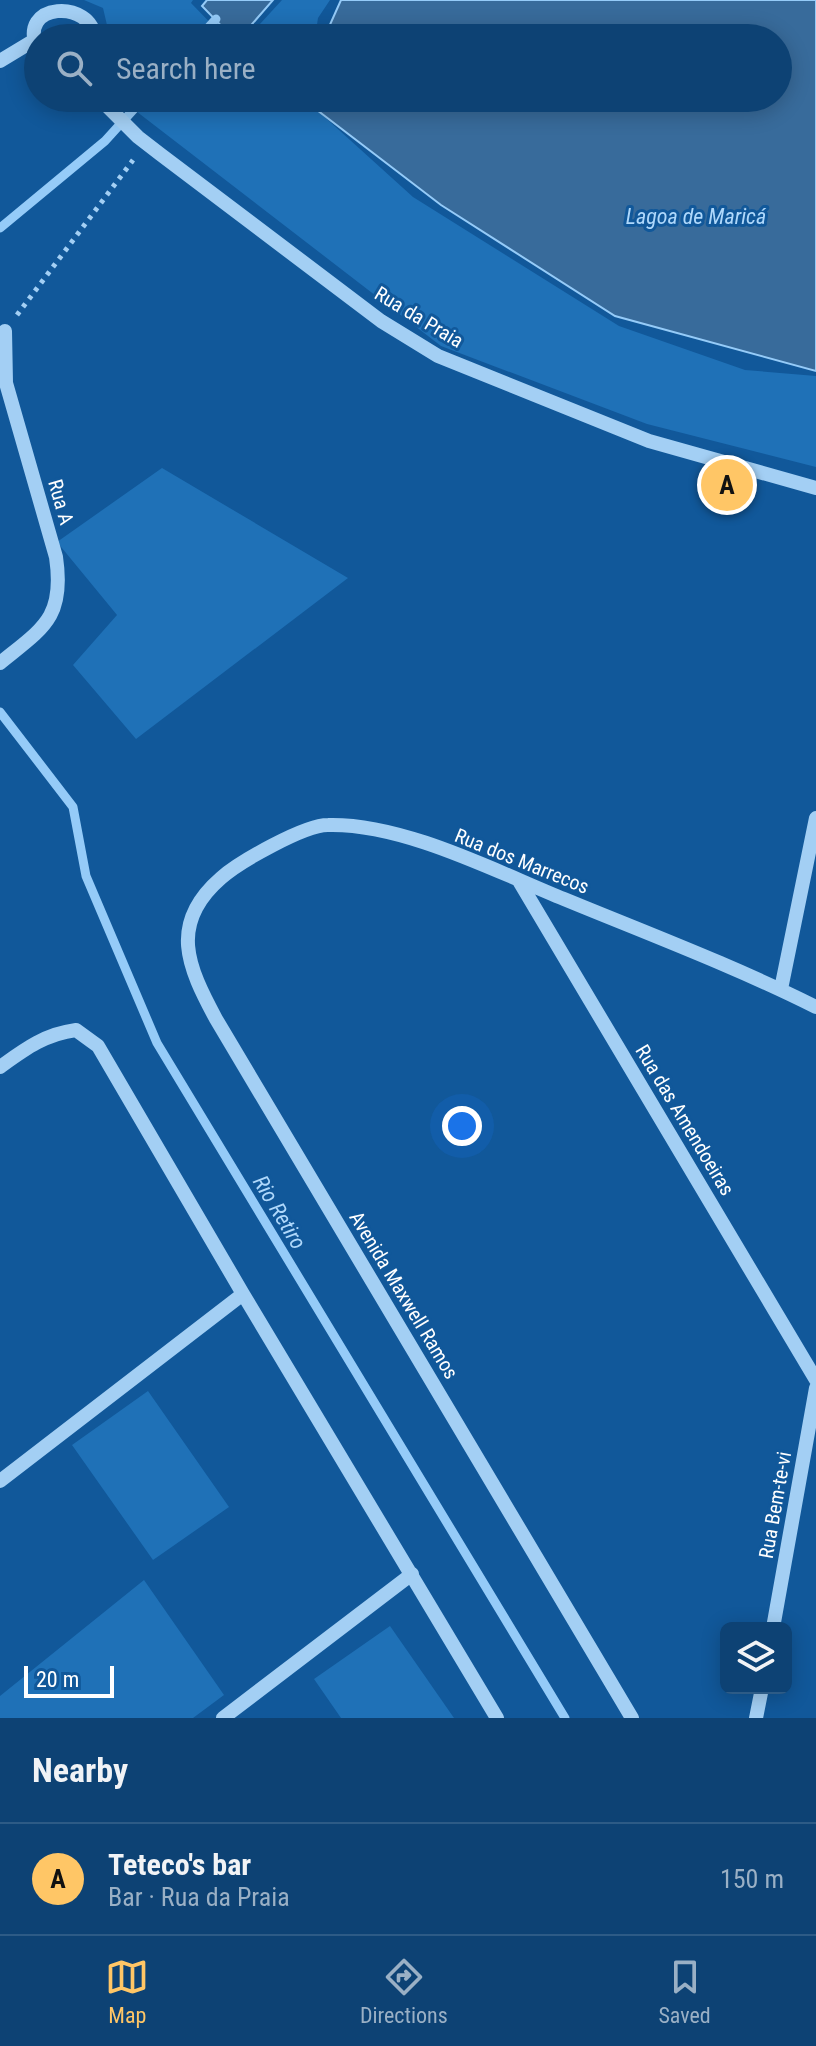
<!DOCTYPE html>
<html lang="en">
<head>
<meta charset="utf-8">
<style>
  body { margin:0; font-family:"Roboto Condensed",sans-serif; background:#164979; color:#f1f3f6 }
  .controls { position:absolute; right:24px; bottom:24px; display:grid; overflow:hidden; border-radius:12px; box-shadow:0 4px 20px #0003 }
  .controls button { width:72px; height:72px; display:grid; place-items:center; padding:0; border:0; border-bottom:2px solid #2d5b86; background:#0d4274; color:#f1f3f6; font:40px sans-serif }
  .scale { position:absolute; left:24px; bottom:20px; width:90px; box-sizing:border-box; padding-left:8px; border:4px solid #fff; border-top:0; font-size:22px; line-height:28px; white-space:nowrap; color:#fff; -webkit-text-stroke:6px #11589a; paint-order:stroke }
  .you { position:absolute; left:462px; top:1126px; width:28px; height:28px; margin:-20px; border:6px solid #fff; border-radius:50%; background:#1a73e8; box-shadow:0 0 0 12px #1a73e833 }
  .badge { display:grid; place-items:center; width:52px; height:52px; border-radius:50%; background:#ffc666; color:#111; font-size:26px; font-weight:700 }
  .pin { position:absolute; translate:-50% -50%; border:4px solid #fff; box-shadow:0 2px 8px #0006 }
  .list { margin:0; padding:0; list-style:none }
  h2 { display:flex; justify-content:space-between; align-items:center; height:104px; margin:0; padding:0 32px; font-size:34px }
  h2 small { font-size:26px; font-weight:400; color:#9ab0c5 }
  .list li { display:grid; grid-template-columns:52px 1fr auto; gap:24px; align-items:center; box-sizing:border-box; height:112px; padding:0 32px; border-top:2px solid #2d5b86 }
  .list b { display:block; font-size:30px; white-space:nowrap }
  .list p { margin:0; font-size:26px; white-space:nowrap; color:#9ab0c5 }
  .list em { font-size:26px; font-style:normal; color:#9ab0c5 }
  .icon { flex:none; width:44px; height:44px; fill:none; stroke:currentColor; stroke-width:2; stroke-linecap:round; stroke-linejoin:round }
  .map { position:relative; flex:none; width:816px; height:1718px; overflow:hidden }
  .search { position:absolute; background:#0d4274; box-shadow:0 4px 20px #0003; left:24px; right:24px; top:24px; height:88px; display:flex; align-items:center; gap:20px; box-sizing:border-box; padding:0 28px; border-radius:44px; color:#9ab0c5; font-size:30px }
  .sheet { height:216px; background:#0d4274 }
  nav { display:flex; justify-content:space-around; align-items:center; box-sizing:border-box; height:112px; border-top:2px solid #2d5b86; background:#0d4274; font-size:22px; color:#9ab0c5 }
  nav a { display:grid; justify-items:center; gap:4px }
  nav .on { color:#ffc666 }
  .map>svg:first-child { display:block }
</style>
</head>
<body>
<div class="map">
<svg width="816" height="1718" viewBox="0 0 816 1718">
  <rect width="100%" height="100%" fill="#11589a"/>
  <path fill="#1f71b7" d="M84 0H193L191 3 225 38H110L103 8Z
    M282 0H330L318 18 315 38H247Z
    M119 98H308V102L413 197 619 326 745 370 816 376V467L647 424 441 346Z
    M162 468 348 578 136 739 73 665 117 615 57 542Z
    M148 1391 229 1507 153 1560 72 1445Z
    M144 1580 224 1695 193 1718H0V1696Z
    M390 1626 454 1718H341L314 1679Z"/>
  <path fill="#386b9b" stroke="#95cbf8" stroke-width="2" d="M207 0H273L240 38H233L202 6Z
    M341 0H816V371L615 316 441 205 317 110 318 98H778V38H324Z"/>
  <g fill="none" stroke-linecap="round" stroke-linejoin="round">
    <path stroke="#95cbf8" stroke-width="9" d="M199 38 216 19
      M0 228 105 141 144 98
      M0 712 73 807 86 876 157 1043 565 1718"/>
    <path stroke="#a3cff4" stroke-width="5" stroke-dasharray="4 6" stroke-linecap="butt" d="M17 315 133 160"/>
    <path stroke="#a3cff4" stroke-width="14" d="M38 51C15 0 94 0 94 38
      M0 61 33 41
      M99 98 138 137 160 154 381 321 438 356 649 441 816 488
      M0 663C43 628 65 618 56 557L6 383 5 331
      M519 881 816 1380
      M781 989 816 818
      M0 1067C25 1049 45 1034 76 1030L98 1046 243 1294 497 1718
      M0 1481 243 1294
      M773 1628 816 1388
      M223 1718 412 1574
      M632 1718 216 1019C188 967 168 924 221 878 239 862 304 825 328 825 403 823 495 871 564 899 649 934 734 966 816 1007
      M756 1718 762 1688"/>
  </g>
  <g text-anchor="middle" stroke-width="6" stroke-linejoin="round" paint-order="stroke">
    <g font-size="20" fill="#fff" stroke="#11589a">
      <text transform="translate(419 317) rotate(31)" y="7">Rua da Praia</text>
      <text transform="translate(61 502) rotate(74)" y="7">Rua A</text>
      <text transform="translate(522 861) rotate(22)" y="7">Rua dos Marrecos</text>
      <text transform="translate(685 1120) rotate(59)" y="7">Rua das Amendoeiras</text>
      <text transform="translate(404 1295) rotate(59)" y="7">Avenida Maxwell Ramos</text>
      <text transform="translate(775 1505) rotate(-80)" y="7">Rua Bem-te-vi</text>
    </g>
    <g font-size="22" font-style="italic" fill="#afd8fb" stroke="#11589a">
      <text x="696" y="224">Lagoa de Maricá</text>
      <text transform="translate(280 1212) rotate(59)" y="8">Rio Retiro</text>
    </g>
  </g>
</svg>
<div class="controls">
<button><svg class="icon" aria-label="layers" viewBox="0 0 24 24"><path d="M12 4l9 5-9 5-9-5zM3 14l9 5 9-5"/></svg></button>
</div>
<div class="scale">20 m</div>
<div class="you"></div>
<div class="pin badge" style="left:727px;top:485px">A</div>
<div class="search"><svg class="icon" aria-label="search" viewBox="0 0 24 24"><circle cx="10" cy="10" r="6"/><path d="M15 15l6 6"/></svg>Search here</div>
</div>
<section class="sheet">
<h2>Nearby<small></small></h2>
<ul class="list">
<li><span class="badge">A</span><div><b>Teteco's bar</b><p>Bar · Rua da Praia</p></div><em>150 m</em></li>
</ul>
</section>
<nav>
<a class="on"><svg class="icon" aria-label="map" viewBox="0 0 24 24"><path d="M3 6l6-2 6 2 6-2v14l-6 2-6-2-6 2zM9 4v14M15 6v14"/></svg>Map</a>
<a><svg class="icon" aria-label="directions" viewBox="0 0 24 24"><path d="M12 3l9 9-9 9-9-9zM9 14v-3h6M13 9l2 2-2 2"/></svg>Directions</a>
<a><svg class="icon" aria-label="saved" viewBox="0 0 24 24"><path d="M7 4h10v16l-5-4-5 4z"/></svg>Saved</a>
</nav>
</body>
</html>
